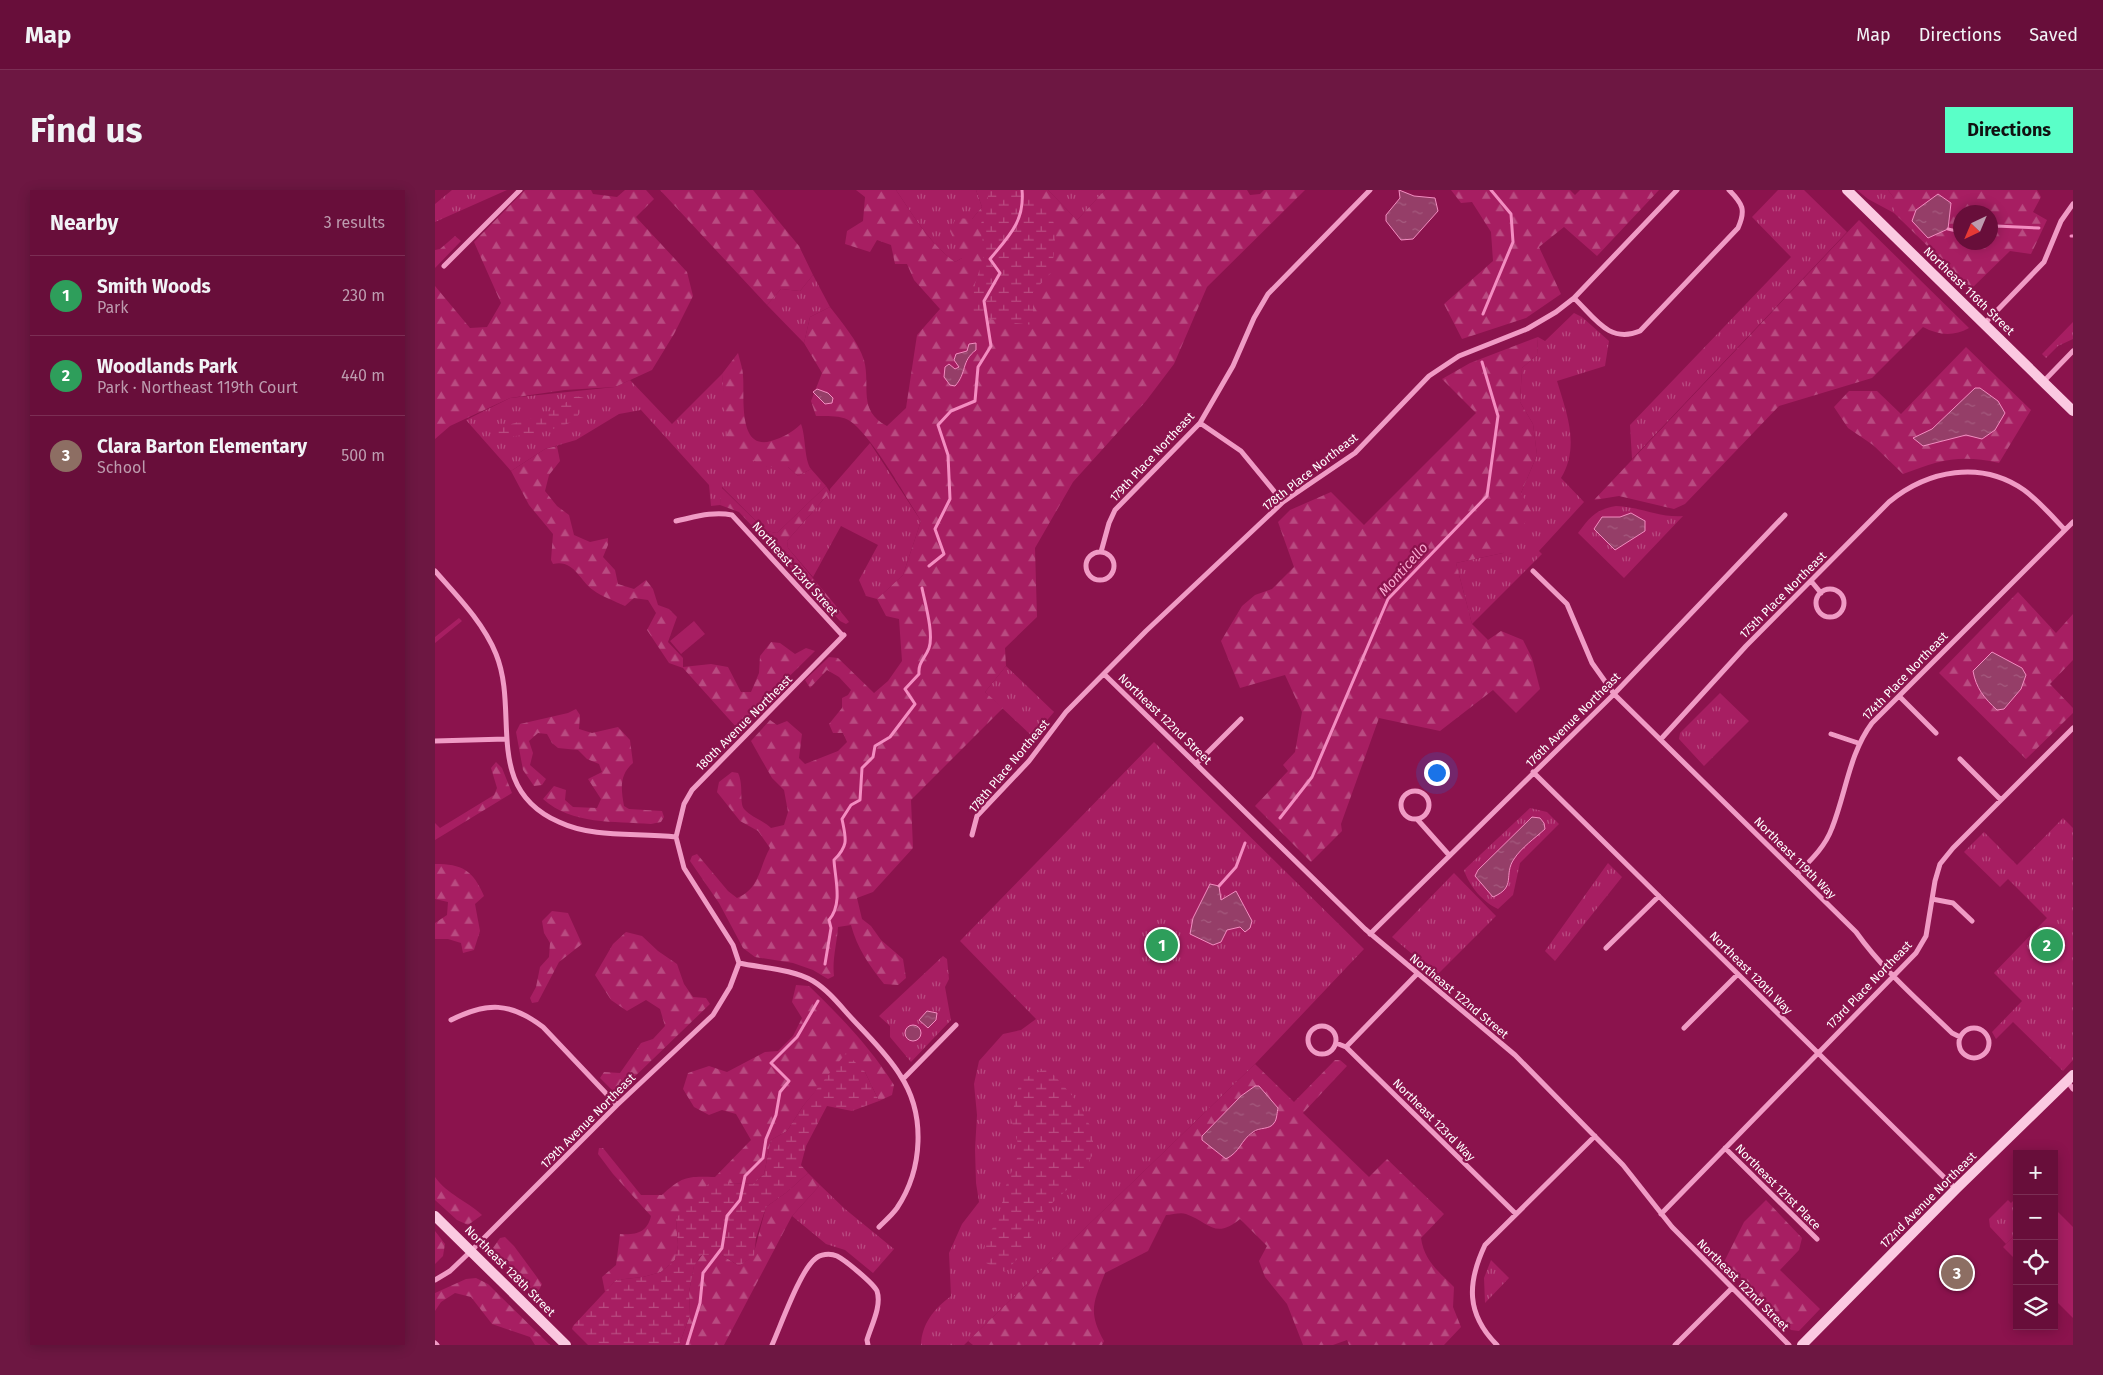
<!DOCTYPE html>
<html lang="en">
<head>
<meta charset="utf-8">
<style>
  body { margin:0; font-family:"Fira Sans",sans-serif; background:#6d1742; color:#f1f3f6 }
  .controls { position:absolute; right:15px; bottom:15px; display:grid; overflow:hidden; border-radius:0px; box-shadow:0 2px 12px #0003 }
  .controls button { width:45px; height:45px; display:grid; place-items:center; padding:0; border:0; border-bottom:1px solid #7b2e54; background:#680e3a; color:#f1f3f6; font:25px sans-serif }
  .compass { position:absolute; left:1518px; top:15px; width:45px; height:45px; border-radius:50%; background:#680e3a; box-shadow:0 2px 12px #0003; rotate:224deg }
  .you { position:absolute; left:1001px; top:582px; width:18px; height:18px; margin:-12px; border:4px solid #fff; border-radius:50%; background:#1a73e8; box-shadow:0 0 0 8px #1a73e833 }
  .badge { display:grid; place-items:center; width:32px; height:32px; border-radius:50%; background:#5affc8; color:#fff; font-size:16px; font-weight:700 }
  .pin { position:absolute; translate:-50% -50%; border:2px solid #fff; box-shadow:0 1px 5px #0006 }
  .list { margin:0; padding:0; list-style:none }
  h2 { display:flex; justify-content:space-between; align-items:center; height:65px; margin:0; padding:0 20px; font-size:21px }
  h2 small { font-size:16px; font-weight:400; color:#bd9caf }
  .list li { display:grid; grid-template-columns:32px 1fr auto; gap:15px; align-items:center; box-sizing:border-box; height:80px; padding:0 20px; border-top:1px solid #7b2e54 }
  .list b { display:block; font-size:19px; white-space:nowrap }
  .list p { margin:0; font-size:16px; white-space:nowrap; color:#bd9caf }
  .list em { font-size:16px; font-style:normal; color:#bd9caf }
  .icon { flex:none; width:28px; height:28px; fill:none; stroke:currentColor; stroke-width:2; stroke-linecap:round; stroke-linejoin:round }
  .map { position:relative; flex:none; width:1638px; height:1155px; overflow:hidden; border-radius:0px }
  header { display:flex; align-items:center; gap:30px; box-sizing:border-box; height:70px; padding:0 25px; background:#680e3a; border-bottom:1px solid #7b2e54 }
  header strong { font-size:24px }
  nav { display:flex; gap:28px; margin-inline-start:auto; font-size:18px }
  .intro { display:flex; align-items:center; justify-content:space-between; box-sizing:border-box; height:120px; padding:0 30px }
  h1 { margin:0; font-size:35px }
  .button { padding:12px 22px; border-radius:0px; background:#5affc8; color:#111; font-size:18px; font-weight:700 }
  main { display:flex; gap:30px; padding:0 30px }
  aside { flex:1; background:#680e3a; border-radius:0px; box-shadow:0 2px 12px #0003 }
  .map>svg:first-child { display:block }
</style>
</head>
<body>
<header>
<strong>Map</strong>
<nav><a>Map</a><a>Directions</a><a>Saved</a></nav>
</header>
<div class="intro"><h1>Find us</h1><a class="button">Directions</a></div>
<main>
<aside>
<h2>Nearby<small>3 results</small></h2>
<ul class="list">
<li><span class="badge" style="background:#2e9e5b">1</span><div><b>Smith Woods</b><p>Park</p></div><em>230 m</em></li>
<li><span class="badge" style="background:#2e9e5b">2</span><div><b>Woodlands Park</b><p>Park · Northeast 119th Court</p></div><em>440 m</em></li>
<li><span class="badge" style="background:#8d6e63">3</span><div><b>Clara Barton Elementary</b><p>School</p></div><em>500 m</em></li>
</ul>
</aside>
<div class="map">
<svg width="1638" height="1155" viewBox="0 0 1638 1155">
  <defs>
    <pattern id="grass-tufts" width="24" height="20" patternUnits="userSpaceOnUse" patternTransform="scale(1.25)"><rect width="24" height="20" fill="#a71e62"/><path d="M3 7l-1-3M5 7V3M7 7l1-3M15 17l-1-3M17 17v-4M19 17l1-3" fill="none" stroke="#b94b81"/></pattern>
    <pattern id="forest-firs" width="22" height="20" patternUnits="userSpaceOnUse" patternTransform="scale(1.25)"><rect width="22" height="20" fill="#a71e62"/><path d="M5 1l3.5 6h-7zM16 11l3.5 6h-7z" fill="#b94b81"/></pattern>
    <pattern id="wetland-marsh" width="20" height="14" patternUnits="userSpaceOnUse" patternTransform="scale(1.25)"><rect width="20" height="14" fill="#a71e62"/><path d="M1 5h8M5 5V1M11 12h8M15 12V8" fill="none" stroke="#b94b81"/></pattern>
    <pattern id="water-ripples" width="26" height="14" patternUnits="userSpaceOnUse" patternTransform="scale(1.25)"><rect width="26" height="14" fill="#953e68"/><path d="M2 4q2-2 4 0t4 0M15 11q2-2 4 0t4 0" fill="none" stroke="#a55b7f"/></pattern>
  </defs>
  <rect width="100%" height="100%" fill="#8b134d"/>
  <path fill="url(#grass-tufts)" fill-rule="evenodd" d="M17 0H72L0 32V14Z
    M461 0H541L547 17 537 29 527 68 520 72C495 54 478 25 461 0Z
    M613 0H670L642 30Z
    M1343 0H1369L1412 42 1197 269 1195 235 1356 67 1317 27Z
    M1422 0H1453L1459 8V23L1433 9Z
    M378 85 395 117 375 127 369 153 332 115 346 99 365 101Z
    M1139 123 1147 127 1174 151 1170 176 1122 191C1132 224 1145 256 1126 288L1149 312 1104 361 1107 364 1037 434 1021 373 1068 363 1086 303 1102 265 1098 234 1085 212 1087 178 1102 165 1103 147 1110 151Z
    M1638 132V149L1623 156 1611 168 1607 164Z
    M287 184 290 210 332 277H353L363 286 376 279 391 296 342 343 331 341 287 297 285 315 276 316 274 295 206 220 184 224 141 250 110 259 76 281 31 230 75 208 180 197 195 190 237 234Z
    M435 253 486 331 468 385 442 409 431 406 424 390 443 355 406 336 378 387 353 358 352 351 395 302V299Z
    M1181 316C1206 317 1225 328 1248 326L1189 388 1143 343C1156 326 1160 320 1181 316ZM1196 323 1210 331V341L1167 327H1185Z
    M571 476 619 522 598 547 550 502Z
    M1285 503 1314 531 1269 576 1244 549 1245 543Z
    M719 552 929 759 820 874 529 1155H486C487 1133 499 1119 516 1106L514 1063 527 1034 544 1012 541 993 540 959 542 925 539 894 544 871 568 844 586 840 601 829 525 751Z
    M1095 618 1112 622 1124 634 1085 673 1078 705 1063 719C1048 712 1034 696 1029 680Z
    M1628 628 1638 638V870L1628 881 1578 832 1561 849 1557 842 1587 811 1559 783 1612 728 1573 689 1565 697 1529 662 1549 642 1582 675Z
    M1173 673 1187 687 1120 771 1110 761Z
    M1019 683 1061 726 1002 785 957 747Z
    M508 766 512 769 514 789 510 797 516 830 476 872 455 847V836L444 826Z
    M385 995 410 1019 459 1059 438 1083 410 1060 391 1054 357 1026Z
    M1582 1007V1043L1571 1054 1555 1037 1554 1029 1573 1010 1576 1013Z
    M1056 1070 1074 1088 1050 1113 1049 1088Z"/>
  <path fill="url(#forest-firs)" fill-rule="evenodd" d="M90 0H156L158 4 182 7 190 0H211L219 9 201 27 252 82 258 106 239 144 217 180 180 197 130 200 75 208 15 236 0 249V96L35 138 52 137 66 113 39 52Z
    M225 0H318L364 56 378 85 365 101 346 99 332 115Z
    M421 0H461C478 25 495 54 520 72L527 68 515 41 521 28 537 29 547 17 541 0H613L642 30 670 0H812L815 5 825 4 829 0H870L772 97 739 174 711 211 638 292 600 358 602 427 570 458 571 476 550 502 568 518 476 610 478 658 438 702 422 708 427 729 436 736 446 750 468 769 471 788 463 795 449 794C434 775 422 758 416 735L403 737C402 753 397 770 399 786L393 789 378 780 358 773 320 767 308 758 284 713 255 671 257 666 262 664 293 701 302 708C325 699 324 677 335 658L323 641 305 631 282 602 284 592 297 582 303 583C309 595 304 612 309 619 316 627 329 631 336 638L349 635 353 622 349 600 337 588 316 551 335 530 342 535 352 531 367 544 364 568 370 574 403 561 412 552 408 543H398L394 534 407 518V508L413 505 416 500 404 487 392 480 375 498 370 490 394 467 403 468 439 503 453 491 467 471 464 429 451 426 442 409 468 385 486 331C471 307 437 246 415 231 406 225 392 226 381 226L376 211 387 183 369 153 375 127 395 117C407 133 423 151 429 170 436 197 422 220 452 236L471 218 482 145 505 119 479 90 472 74H460L456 55 442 50 435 62 410 54 412 41 428 31 430 7Z
    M1016 0H1135L1140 5 1145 0H1224L1162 66 1129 37 1104 57 1126 104 1091 128 1027 149 1009 114 1058 71 1056 42 1037 12 1026 13Z
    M1453 0H1602L1606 7 1598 22 1612 30 1596 64 1575 61 1536 99 1459 23V8ZM1526 22H1556V52H1526Z
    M1424 30 1534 138C1518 147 1503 145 1488 137L1437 188 1344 216 1250 314 1239 319 1184 306 1159 310Z
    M20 46 26 51 0 78V60L5 59Z
    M1103 147 1102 165 1087 178 1085 212 1098 234 1102 265 1086 303 1097 323 1068 363 1021 373 1037 434 1053 450 1066 441 1088 450 1097 468 1105 499 1081 523 1058 500 1005 541 944 528 906 634 907 641 876 672 820 616 853 581 848 575 860 562 867 522 850 485 805 498 786 451 807 416 820 405 837 399 859 377 843 332 855 320 896 302 929 335 1041 223 1007 189 1035 173Z
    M1531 157 1596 220 1564 273C1525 264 1505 270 1468 284L1438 255 1413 238 1399 217 1414 201H1442L1466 224Z
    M303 163C305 171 308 179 308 186 310 204 302 261 336 251 349 247 356 243 366 234 371 247 369 270 376 279L363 286 353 277H332L307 265 292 246 287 184Z
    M122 256 125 271 114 285 110 301 122 316 134 325 139 345 155 352 173 348V355L168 367 180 380 183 394 199 399 211 390 218 399 223 415 234 419 242 427 233 452 248 468V477L276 474 293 477 306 502H316L324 483 325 466 336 452 345 453 360 464 371 458 380 461 302 538 248 478 234 473 212 440 221 423 213 410 199 408 190 416C180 411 167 407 158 400 144 390 139 369 118 374L116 370 118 344 94 315 76 281 110 259Z
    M391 296 395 302 352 351 353 358 411 428 414 432 411 434 405 431 304 322 285 315 286 297 331 341 342 343Z
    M1583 402 1621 443 1638 424V470L1615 494 1638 518V523L1591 569 1504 483Z
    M24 428 27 431 0 453V447Z
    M141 519 145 525 144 539 157 543 183 537 195 550 198 573C184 585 186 599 189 616L194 619 227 621 229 627 226 632 216 634C179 631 137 635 108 609L119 596 131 600 130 610 138 617 162 618 166 609 153 589 167 582 164 574 152 569 143 560 123 558 117 553 112 544 103 543 94 551 98 563 95 575 111 589 107 595 99 596 88 580 81 542 85 534 133 523Z
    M61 572 67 578 77 603 0 650V633L5 638 59 605 62 598 56 578Z
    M0 674C27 674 38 680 49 706L40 714 45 741 39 760 28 763 26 753 13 749H0V733L12 725 13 712 0 709Z
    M117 721 133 723 147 754 124 772 103 812 97 813 95 808 101 797 105 777 114 767 115 753 109 743 107 731Z
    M191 742 207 746 223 761 242 774 249 794 258 807 271 808 275 814 188 898 179 902 165 888 169 882 185 883 206 853 218 849 230 836 225 819 211 810 192 821 176 810 160 785 178 754Z
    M361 795 374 796C405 826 436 858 459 895L457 905 444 911 430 882 384 897 368 916 352 941 336 950 329 984 318 994 295 993 241 1028 243 1055 240 1070 226 1082 208 1087 181 1090 170 1102 167 1087 181 1075 185 1044C201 1045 212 1043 216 1026L178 984 163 964 164 958H168L206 1005H227C247 986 253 986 280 987L316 950 301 924 287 920 274 925 259 917 248 899 253 883 274 876 292 882 330 862 343 861 358 846 367 828 357 812Z
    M900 870H905L912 876 868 923 934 987 952 969 1009 1024 986 1048C989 1070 1003 1081 1019 1097L1018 1117 1026 1137 1009 1155H914L912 1150 898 1155H868L852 1114 830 1087 824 1071 832 1056 805 1029C780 1050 774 1032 751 1024 745 1022 737 1025 731 1025L713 1061 670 1083C658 1113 653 1122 669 1151L667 1155H538L533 1151 820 874 859 912ZM824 896 843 918C837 945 828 933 810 949Z
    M373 983 385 995 357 1026 289 1155H244L255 1125 254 1102 259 1075 267 1065H287L304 1076 318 1066 331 1017 352 1002Z
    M0 987C13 1005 31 1010 47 1025L33 1035 22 1030 0 1010Z
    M1331 1010 1367 1048 1364 1060 1345 1080 1385 1119 1364 1141 1356 1140 1289 1072 1309 1032Z
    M0 1041 10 1054 8 1066 0 1074Z
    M70 1047 79 1056 107 1094 104 1100 95 1098 59 1062 58 1058 65 1048Z
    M41 1088 53 1094 115 1155H100L95 1147 57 1134 36 1107 20 1103 6 1112 0 1121V1103L31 1089Z"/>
  <path fill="url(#wetland-marsh)" d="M555 0H589L611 16 621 38 617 82 598 102V135L563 131 536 124 540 94 550 63 545 38Z
    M141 206 149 208V217C145 222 141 230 136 232 122 240 76 250 62 245L63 238 114 223Z
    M411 863 430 882 444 911 417 921 392 916 371 956 366 975 373 983 352 1002 331 1017 321 1048 319 1066 304 1076 287 1065H266L259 1076 254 1102 255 1125 244 1155H153L137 1139 138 1136 181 1090 208 1087 226 1082 240 1070 243 1055 241 1028 280 987 295 993 318 994 329 984 336 950 352 941 368 916Z
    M613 878 640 909 658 941V964L644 989 608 1021 590 1061 570 1082 549 1072 550 1049 564 1029 570 998 585 961 576 929 585 890Z"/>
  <path fill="#a71e62" d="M259 431 270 444 246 464 235 451Z
    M1619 1018 1638 1037V1128L1619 1109Z
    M1582 1043V1071L1568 1057Z"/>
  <path fill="url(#water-ripples)" stroke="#f38dc1" d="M964 0 979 6 1000 8 1003 21 978 49 966 50 951 31V25L965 8Z
    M1503 4 1516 13 1513 39 1493 48 1477 31 1481 20Z
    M541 153V160C526 171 532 183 520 196L515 195 509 187 510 177 514 174 520 179 524 177 519 170 521 164 532 161 534 154Z
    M1540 198H1545L1563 211 1570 223 1560 240 1547 249 1531 245 1488 256 1478 248 1497 239Z
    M382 199 393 203 398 208 397 213 390 214 378 202Z
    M1196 323 1210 331V341L1180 360 1159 339 1167 327H1185Z
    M1557 462 1587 478 1591 485 1586 499 1569 519 1562 520C1549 508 1541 498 1538 481Z
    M1097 627 1105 628 1109 633 1110 639C1100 648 1086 658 1079 669 1068 685 1082 697 1058 707L1040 686 1043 680Z
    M775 694 784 696 786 710 801 701 817 731 815 738 810 742 805 737 792 740 786 752 778 755 755 744 758 728Z
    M492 821 502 823 501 830 493 838 484 830Z
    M470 843a8 8 0 1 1 16 0a8 8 0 1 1-16 0Z
    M820 896H824L843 918C842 922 842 930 839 933 835 940 824 937 818 942 805 951 806 961 791 969L767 950V946L806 906Z"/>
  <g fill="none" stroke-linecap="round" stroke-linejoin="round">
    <path stroke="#f38dc1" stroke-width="3" d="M1556 38 1561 36 1604 38
      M1513 39 1526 42
      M1636 46H1638
      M1048 124 1078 52 1076 24 1056 0
      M494 376 509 364 500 339 515 309 513 265 503 235 516 221 540 211 543 177 556 156 549 111 565 83 555 69C574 46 590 31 587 0
      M845 628 877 587 953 409 1052 306 1063 226 1047 172
      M784 696 801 677 810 653
      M390 774 396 738 394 730C408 714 400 689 399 670 414 655 411 649 407 629L416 615 425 610 427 578 438 567 440 556 455 547 480 514 470 499 484 484C483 472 490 469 494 458 499 444 490 413 487 398
      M252 1155 265 1113 268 1083 287 1058 292 1026 305 1010 310 986 328 968 331 949 341 925 345 902 354 891 336 873 362 847 383 811"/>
    <path stroke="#f09bc5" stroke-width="5" d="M9 76 85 0
      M1139 108C1160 128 1174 154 1205 141L1303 38C1311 20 1308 14 1294 0
      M1550 133 1609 72 1626 31 1638 14
      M1608 192 1638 161
      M765 233 806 261 848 312
      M241 331C260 327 278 321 297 325L408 446
      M666 362 674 333 680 320 765 233 798 176 819 128 833 104 935 0
      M651 376a14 14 0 1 1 28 0a14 14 0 1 1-28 0Z
      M0 381C22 406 48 432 61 464 85 523 47 598 124 632 160 649 203 642 241 647L249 678 298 755 304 773C327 778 358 779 378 791 396 802 409 821 424 836 438 851 454 867 465 885 491 924 488 979 462 1018 457 1025 450 1031 444 1037
      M1098 381 1132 414 1157 473 1179 504 1421 742C1448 780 1484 811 1517 843L1525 847
      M1376 391 1386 403
      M1381 413a14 14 0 1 1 28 0a14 14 0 1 1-28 0Z
      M669 484 930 739 1080 865 1188 975 1237 1037 1354 1155
      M1464 506 1501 543
      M1396 544 1423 553
      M1226 549 1311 456 1454 312C1493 280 1546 270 1589 300 1604 311 1617 326 1630 340
      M0 551 71 549
      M1525 569 1566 610
      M761 574 806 529
      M1098 582 1521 999
      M966 615a14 14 0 1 1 28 0a14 14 0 1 1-28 0Z
      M982 629 1014 665
      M537 645 542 626 594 571 631 522 711 441 848 312 920 263 994 186 1024 166 1092 139 1121 122 1139 108 1242 0
      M241 647 249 614 257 600 409 445
      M1362 684C1376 670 1390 657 1397 638 1411 603 1414 564 1437 533L1638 332
      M1497 709 1518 713 1537 731
      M935 744 1179 504 1350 325
      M1171 758 1224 706
      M16 830C52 812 75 812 108 837L182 915
      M873 850a14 14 0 1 1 28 0a14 14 0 1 1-28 0Z
      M1249 838 1303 784
      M1524 853a15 15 0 1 1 30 0a15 15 0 1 1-30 0Z
      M901 853 911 857 1081 1024
      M911 857 982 784
      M468 889 521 835
      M1632 891 1638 899
      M1290 958 1382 1049
      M1226 1024 1481 763 1491 746 1500 691 1505 674 1518 658 1638 538
      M0 1090 15 1081 36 1061 182 915 278 825 295 797 304 773
      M0 1153 2 1155
      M337 1155C346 1135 365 1081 380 1069 385 1064 395 1063 402 1066 410 1070 438 1093 442 1101 447 1116 436 1136 432 1150L433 1155
      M1062 1155C1031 1124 1032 1093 1050 1055L1160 946
      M1240 1155 1297 1098"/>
    <path stroke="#fbc9e1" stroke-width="10" d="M1412 0 1638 221
      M0 1026 131 1155
      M1367 1155 1521 999 1638 885"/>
  </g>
  <g text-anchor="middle" stroke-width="4.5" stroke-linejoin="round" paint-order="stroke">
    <g font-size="12" fill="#fff" stroke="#8b134d">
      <text transform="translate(1534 101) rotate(44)" y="4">Northeast 116th Street</text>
      <text transform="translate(717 267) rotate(-47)" y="4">179th Place Northeast</text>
      <text transform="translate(875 282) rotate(-38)" y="4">178th Place Northeast</text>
      <text transform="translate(360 379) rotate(48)" y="4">Northeast 123rd Street</text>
      <text transform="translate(1348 405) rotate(-45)" y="4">175th Place Northeast</text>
      <text transform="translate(1470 486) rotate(-46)" y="4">174th Place Northeast</text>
      <text transform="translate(730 529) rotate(44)" y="4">Northeast 122nd Street</text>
      <text transform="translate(1138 530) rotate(-45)" y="4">176th Avenue Northeast</text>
      <text transform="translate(309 533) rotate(-45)" y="4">180th Avenue Northeast</text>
      <text transform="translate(574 576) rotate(-50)" y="4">178th Place Northeast</text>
      <text transform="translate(1360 668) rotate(45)" y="4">Northeast 119th Way</text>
      <text transform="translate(1316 783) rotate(45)" y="4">Northeast 120th Way</text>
      <text transform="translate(1434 795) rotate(-46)" y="4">173rd Place Northeast</text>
      <text transform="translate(1024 806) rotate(40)" y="4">Northeast 122nd Street</text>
      <text transform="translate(999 930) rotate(45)" y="4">Northeast 123rd Way</text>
      <text transform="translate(153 931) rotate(-45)" y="4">179th Avenue Northeast</text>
      <text transform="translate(1343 997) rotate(45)" y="4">Northeast 121st Place</text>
      <text transform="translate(1493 1010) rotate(-45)" y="4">172nd Avenue Northeast</text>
      <text transform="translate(75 1081) rotate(45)" y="4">Northeast 128th Street</text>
      <text transform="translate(1308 1095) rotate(45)" y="4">Northeast 122nd Street</text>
    </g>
    <g font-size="14" font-style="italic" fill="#f8a7cf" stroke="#8b134d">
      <text transform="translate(968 379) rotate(-48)" y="5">Monticello</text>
    </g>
  </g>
</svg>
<div class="controls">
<button>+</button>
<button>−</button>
<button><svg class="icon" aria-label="locate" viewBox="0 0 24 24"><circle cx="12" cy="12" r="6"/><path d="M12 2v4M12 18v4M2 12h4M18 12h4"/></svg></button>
<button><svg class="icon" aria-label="layers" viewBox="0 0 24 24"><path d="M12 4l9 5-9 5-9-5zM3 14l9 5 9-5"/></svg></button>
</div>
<svg class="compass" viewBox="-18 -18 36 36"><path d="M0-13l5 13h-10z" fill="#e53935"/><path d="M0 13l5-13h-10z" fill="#bd9caf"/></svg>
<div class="you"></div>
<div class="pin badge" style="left:727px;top:755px;background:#2e9e5b">1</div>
<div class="pin badge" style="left:1612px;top:755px;background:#2e9e5b">2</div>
<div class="pin badge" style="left:1522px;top:1083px;background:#8d6e63">3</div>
</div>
</main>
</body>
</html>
